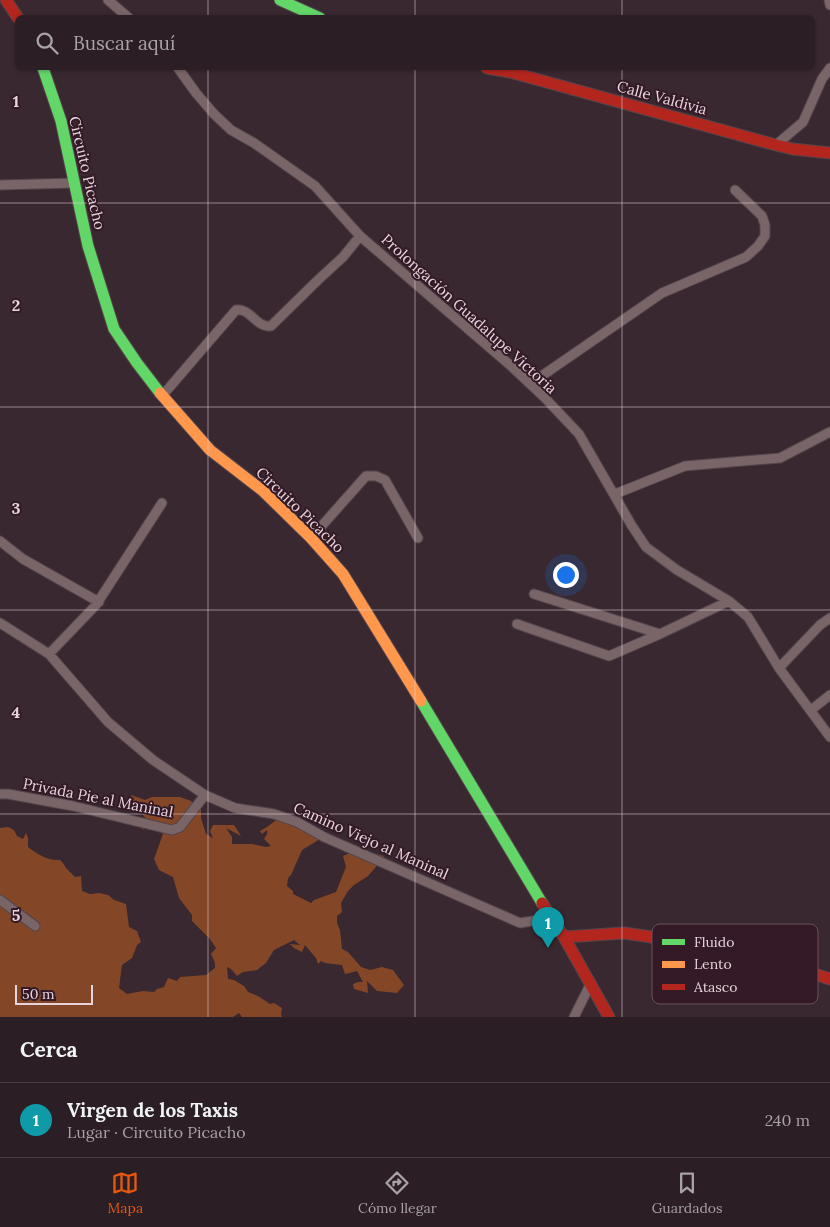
<!DOCTYPE html>
<html lang="es">
<head>
<meta charset="utf-8">
<style>
  body { margin:0; font-family:Lora,serif; background:#372b31; color:#f1f3f6 }
  .scale { position:absolute; left:15px; bottom:12px; width:78px; box-sizing:border-box; padding-left:5px; border:2px solid #e7d4dc; border-top:0; font-size:14px; line-height:18px; white-space:nowrap; color:#e7d4dc; -webkit-text-stroke:4px #341926; paint-order:stroke }
  .you { position:absolute; left:565px; top:574px; width:18px; height:18px; margin:-12px; border:4px solid #fff; border-radius:50%; background:#1a73e8; box-shadow:0 0 0 8px #1a73e833 }
  .badge { display:grid; place-items:center; width:32px; height:32px; border-radius:50%; background:#ea580c; color:#fff; font-size:16px; font-weight:700 }
  .pin { position:absolute; translate:-50% -41px; filter:drop-shadow(0 1px 2px #0008) }
  .pin::after { content:''; position:absolute; top:26px; width:18px; height:15px; background:inherit; clip-path:polygon(0 0,100% 0,50% 100%) }
  .list { margin:0; padding:0; list-style:none }
  h2 { display:flex; justify-content:space-between; align-items:center; height:65px; margin:0; padding:0 20px; font-size:21px }
  h2 small { font-size:16px; font-weight:400; color:#a6a2a6 }
  .list li { display:grid; grid-template-columns:32px 1fr auto; gap:15px; align-items:center; box-sizing:border-box; height:75px; padding:0 20px; border-top:1px solid #473c41 }
  .list b { display:block; font-size:19px; white-space:nowrap }
  .list p { margin:0; font-size:16px; white-space:nowrap; color:#a6a2a6 }
  .list em { font-size:16px; font-style:normal; color:#a6a2a6 }
  .icon { flex:none; width:28px; height:28px; fill:none; stroke:currentColor; stroke-width:2; stroke-linecap:round; stroke-linejoin:round }
  .map { position:relative; flex:none; width:830px; height:1017px; overflow:hidden }
  .search { position:absolute; background:#2b1e24; box-shadow:0 1px 4px #0004; left:15px; right:15px; top:15px; height:55px; display:flex; align-items:center; gap:12px; box-sizing:border-box; padding:0 18px; border-radius:8px; color:#a6a2a6; font-size:19px }
  .sheet { height:140px; background:#2b1e24 }
  nav { display:flex; justify-content:space-around; align-items:center; box-sizing:border-box; height:70px; border-top:1px solid #473c41; background:#2b1e24; font-size:14px; color:#a6a2a6 }
  nav a { display:grid; justify-items:center; gap:2px }
  nav .on { color:#ea580c }
  .map>svg:first-child { display:block }
</style>
</head>
<body>
<div class="map">
<svg width="830" height="1017" viewBox="0 0 830 1017">
  <rect width="100%" height="100%" fill="#392830"/>
  <path fill="#834727" d="M131 795 145 800 152 797H180L191 801 196 806 201 809V818L206 834 213 838 210 831 213 825H234L241 836 226 828 232 837V844H252L266 847 271 846 264 839 267 834V830L262 834 260 831 267 827 279 818 316 832 330 833 302 850 291 875 288 878 287 886 293 891V894L311 903 314 900 336 892 346 867 343 856 358 850 384 856 381 861 368 876 354 885 348 891 341 903 342 912 337 916V923L340 930 342 949 348 952 361 967 370 970 382 967 393 970 404 985 397 993 377 991 367 981 368 993 354 989 353 984 358 982H363L357 971 345 974 342 965 325 963 321 961 318 964 316 958 305 945 302 952 294 948 290 944 300 945 294 940 274 950 266 963 257 970 243 972 237 976 231 969 227 967 228 979 234 980 244 986 248 992 258 996 270 1004 274 1003 282 1008 281 1014 282 1017H242L239 1013 233 1017H0V828L8 827 14 830 17 836 23 839 26 833 28 838V847C37 854 48 861 60 860L63 863 66 868 75 877 81 876 82 891 90 894 99 893 108 895 114 900 126 904 129 927 137 931 141 942 137 945 132 958 122 965 119 988 127 994 143 991 154 992 157 989 164 987 168 978 177 981 180 977 206 975 215 968V963L211 954 216 948 210 939 192 921V915L179 898 173 877 159 870 154 859 163 834 146 823 143 830 140 824 147 820 133 802Z"/>
  <g fill="none" stroke-linecap="round" stroke-linejoin="round">
    <g stroke="#53454c" stroke-width="11">
      <path id="street" d="M108 0 129 18
        M829 0 830 5
        M178 68 196 93 214 114 231 130 254 143 315 186 360 236 510 365 544 397 579 434 632 526 646 547 677 570 729 601 748 617 779 668 830 737
        M776 145 803 122 822 79 830 68
        M0 185 74 183
        M530 384 662 293 746 257 758 246 765 236V225L762 216 735 190
        M162 396 236 310C251 308 256 328 271 326L318 280 343 257 360 236
        M615 494 685 466 780 458 830 432
        M311 538 366 476H376L385 480 418 538
        M0 541 23 559 99 602
        M534 594 660 634
        M0 623 49 654 108 722 153 760 205 795 235 808 274 814 297 822 324 837 520 923 551 918
        M517 624 609 656 660 634 729 601
        M49 654 96 605 162 503
        M779 668 820 625 830 618
        M811 710 830 695
        M0 794H8L73 806 172 830 180 827 205 795
        M0 900 35 926
        M574 1017 591 983"/>
    </g>
    <g stroke="#53454c" stroke-width="13">
      <path id="fast" d="M280 0 320 18
        M43 68 61 121 88 246 114 329 137 363 160 393
        M421 701 542 903"/>
    </g>
    <g stroke="#53454c" stroke-width="13">
      <path id="slow" d="M160 393 210 450 263 491 311 538 343 574 421 701"/>
    </g>
    <g stroke="#53454c" stroke-width="13">
      <path id="jam" d="M6 0 18 18
        M487 68 510 72 776 145 793 149 830 153
        M542 903 564 937 609 1017
        M564 937 624 933 693 943 724 948 778 962 830 979"/>
    </g>
    <use href="#street" stroke="#796567" stroke-width="9"/>
    <use href="#fast" stroke="#63d668" stroke-width="11"/>
    <use href="#slow" stroke="#ff974d" stroke-width="11"/>
    <use href="#jam" stroke="#b3261e" stroke-width="11"/>
  </g>
  <path fill="none" stroke="#e7d4dc" stroke-width="1" stroke-opacity="0.55" d="M208 0V18M415 0V18M622 0V18M208 68V1017M415 68V1017M622 68V1017M0 203H830M0 407H830M0 610H830M0 814H830"/>
  <g text-anchor="middle" stroke-width="4" stroke-linejoin="round" paint-order="stroke">
    <g font-size="15" fill="#e7d4dc" stroke="#341926">
      <text transform="translate(662 98) rotate(15)" y="5">Calle Valdivia</text>
      <text transform="translate(87 173) rotate(77)" y="5">Circuito Picacho</text>
      <text transform="translate(469 314) rotate(42)" y="5">Prolongación Guadalupe Victoria</text>
      <text transform="translate(300 510) rotate(44)" y="5">Circuito Picacho</text>
      <text transform="translate(98 798) rotate(11)" y="5">Privada Pie al Maninal</text>
      <text transform="translate(371 841) rotate(24)" y="5">Camino Viejo al Maninal</text>
    </g>
  </g>
  <rect x="652" y="924" width="166" height="80" rx="8" fill="#341926" stroke="#6a515d" stroke-width="1"/>
  <rect x="662" y="939" width="23" height="6" fill="#63d668"/>
  <rect x="662" y="961" width="23" height="7" fill="#ff974d"/>
  <rect x="662" y="984" width="23" height="6" fill="#b3261e"/>
  <g font-size="14" fill="#e7d4dc">
    <text x="694" y="947">Fluido</text>
    <text x="694" y="969">Lento</text>
    <text x="694" y="992">Atasco</text>
  </g>
  <g font-size="16" text-anchor="middle" font-weight="bold" fill="#e7d4dc" stroke="#341926" stroke-width="4" stroke-linejoin="round" paint-order="stroke">
    <text x="16" y="107">1</text>
    <text x="16" y="311">2</text>
    <text x="16" y="514">3</text>
    <text x="16" y="718">4</text>
    <text x="16" y="921">5</text>
  </g>
</svg>
<div class="scale">50 m</div>
<div class="you"></div>
<div class="pin badge" style="left:548px;top:948px;background:#0f9aa8">1</div>
<div class="search"><svg class="icon" aria-label="search" viewBox="0 0 24 24"><circle cx="10" cy="10" r="6"/><path d="M15 15l6 6"/></svg>Buscar aquí</div>
</div>
<section class="sheet">
<h2>Cerca<small></small></h2>
<ul class="list">
<li><span class="badge" style="background:#0f9aa8">1</span><div><b>Virgen de los Taxis</b><p>Lugar · Circuito Picacho</p></div><em>240 m</em></li>
</ul>
</section>
<nav>
<a class="on"><svg class="icon" aria-label="map" viewBox="0 0 24 24"><path d="M3 6l6-2 6 2 6-2v14l-6 2-6-2-6 2zM9 4v14M15 6v14"/></svg>Mapa</a>
<a><svg class="icon" aria-label="directions" viewBox="0 0 24 24"><path d="M12 3l9 9-9 9-9-9zM9 14v-3h6M13 9l2 2-2 2"/></svg>Cómo llegar</a>
<a><svg class="icon" aria-label="saved" viewBox="0 0 24 24"><path d="M7 4h10v16l-5-4-5 4z"/></svg>Guardados</a>
</nav>
</body>
</html>
